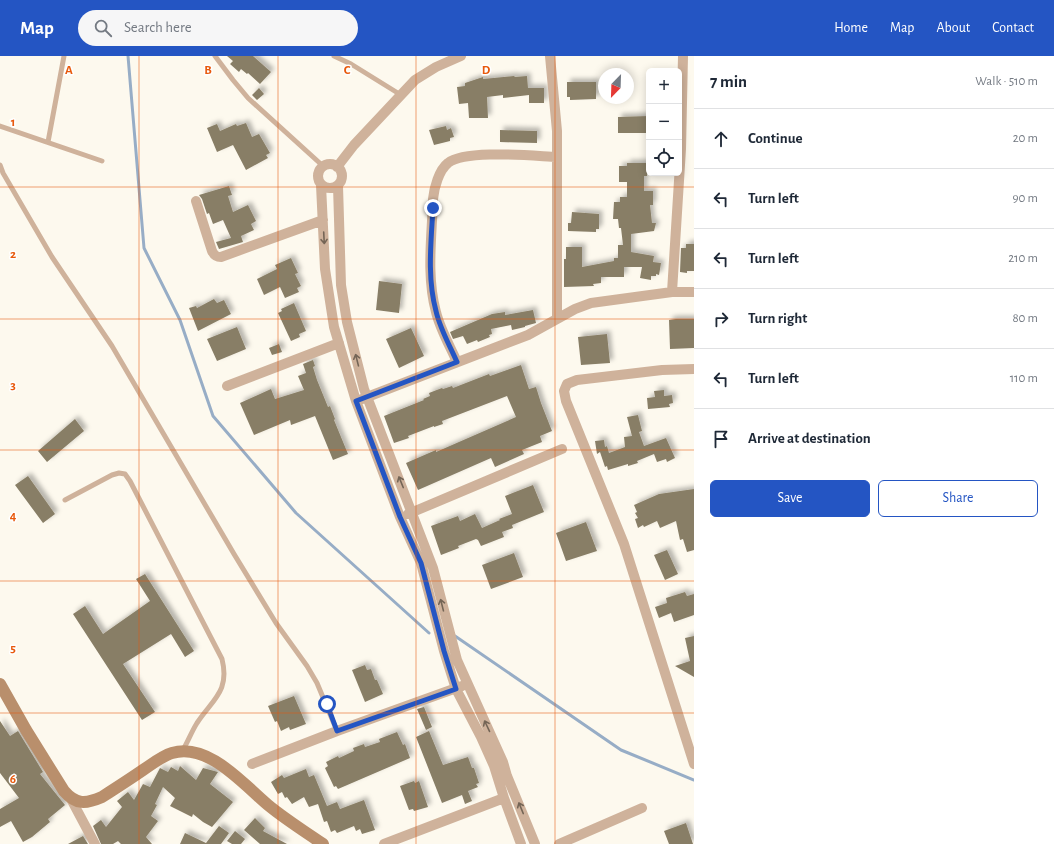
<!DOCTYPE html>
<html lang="en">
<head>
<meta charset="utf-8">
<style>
  body { margin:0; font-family:"Alegreya Sans",sans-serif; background:#f6f6f7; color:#1f2937 }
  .controls { position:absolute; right:12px; top:12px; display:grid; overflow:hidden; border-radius:6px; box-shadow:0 2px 10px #0003 }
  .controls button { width:36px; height:36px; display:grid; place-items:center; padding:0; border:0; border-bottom:1px solid #e0e1e3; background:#fff; color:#1f2937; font:20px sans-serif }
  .compass { position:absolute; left:598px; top:12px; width:36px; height:36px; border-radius:50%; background:#fff; box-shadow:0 2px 10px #0003; rotate:203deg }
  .stop { position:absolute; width:12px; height:12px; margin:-9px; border:3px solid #2455c3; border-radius:50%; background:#fff }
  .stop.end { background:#2455c3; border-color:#fff; box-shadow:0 1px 4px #0008 }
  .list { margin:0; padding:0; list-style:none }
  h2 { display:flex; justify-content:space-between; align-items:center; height:52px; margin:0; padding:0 16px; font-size:17px }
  h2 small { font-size:13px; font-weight:400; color:#747a83 }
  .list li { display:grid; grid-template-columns:26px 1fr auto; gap:12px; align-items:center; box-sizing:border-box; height:60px; padding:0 16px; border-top:1px solid #e0e1e3 }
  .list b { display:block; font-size:15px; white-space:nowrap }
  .list em { font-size:13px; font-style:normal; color:#747a83 }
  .actions { display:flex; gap:8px; padding:12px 16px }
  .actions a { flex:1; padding:9px 0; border:1px solid #2455c3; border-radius:6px; text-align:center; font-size:14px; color:#2455c3 }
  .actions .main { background:#2455c3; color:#fff }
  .icon { flex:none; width:22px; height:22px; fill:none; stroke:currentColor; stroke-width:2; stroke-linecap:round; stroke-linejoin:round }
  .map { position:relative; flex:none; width:694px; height:788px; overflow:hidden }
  header { display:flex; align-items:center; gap:24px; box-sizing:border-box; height:56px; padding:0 20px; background:#2455c3; color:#fff }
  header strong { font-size:19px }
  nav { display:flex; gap:22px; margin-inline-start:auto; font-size:14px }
  .search { width:280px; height:36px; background:#f6f6f7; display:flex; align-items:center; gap:10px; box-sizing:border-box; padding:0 14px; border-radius:22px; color:#747a83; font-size:15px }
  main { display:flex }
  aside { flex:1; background:#fff }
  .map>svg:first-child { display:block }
</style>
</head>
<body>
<header>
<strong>Map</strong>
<div class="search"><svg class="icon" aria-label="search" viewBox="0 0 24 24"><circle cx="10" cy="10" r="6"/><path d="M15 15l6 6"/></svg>Search here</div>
<nav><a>Home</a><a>Map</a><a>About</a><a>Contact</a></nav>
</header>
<main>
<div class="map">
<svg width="694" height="788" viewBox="0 0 694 788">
  <defs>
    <filter id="shadow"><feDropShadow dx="3.5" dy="-3.5" stdDeviation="2" flood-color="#0004"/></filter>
  </defs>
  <rect width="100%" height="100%" fill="#fdf9ee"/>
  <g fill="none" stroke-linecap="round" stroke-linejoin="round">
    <path stroke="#97adc6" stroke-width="3" d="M128 0 144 192 180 264 213 360 296 457 429 577
      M455 580 621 694 694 724"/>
  </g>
  <path fill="#887e66" filter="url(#shadow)" d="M227 0H253L271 16 260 28 248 17 247 18 241 13 239 16 230 8 233 5Z
    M514 20 515 21 527 20 528 32H544V47H529V39L503 42V39L487 41 488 62H469L468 47 459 48 457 31 465 30V27L483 21V23Z
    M567 26H596V43L570 44V41H567Z
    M259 32 264 38 257 44 252 39Z
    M649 60V77H618V61Z
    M246 67 252 81 259 78 270 97 266 99 268 102 246 114 233 89 217 96 207 72 217 68 220 75 236 68 237 70Z
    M446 70 447 74 451 72 454 81 450 82V85L434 89 429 74Z
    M500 74 537 75V87L500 86Z
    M627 107H647V120H644V135H653V149H650L652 167H656L654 175 631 178V196L654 200 653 206 661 207 659 219 656 218V220H651V224L640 222 642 211H624V221H601V227L593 228 594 230 564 231V203H566V191H582V211L614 205V202H618V189H623L621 172H619L618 163H613L614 146H620V141H627V126H619V110H627Z
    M229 130 232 139 228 140 233 156 248 149 256 165 251 168 254 174 241 180 243 186 219 193 216 186 231 182 223 164 213 168 209 157 207 158 202 143 199 139Z
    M572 156 599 158V173H596V176L568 175V167H571Z
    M686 188H694V215H687V217L680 216 681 192H686Z
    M291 202 298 217 295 218 301 230 297 232 299 236 285 242 280 231 264 239 257 223 277 213 275 209Z
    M379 225 402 228 399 257 376 254Z
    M214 243 217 247 224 244 231 258 198 275 189 252 196 250 197 252Z
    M294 247 306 275 299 278 300 281 291 285 278 257 282 255 281 253Z
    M533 254 536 267 525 270V271L512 274 511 269 491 273 492 278 489 279 490 281 478 286 477 284 467 288 463 280 453 283 450 276 492 258 505 256V259Z
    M676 263H694V292L670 293 669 264Z
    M237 271 246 293 217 305 207 283Z
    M411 272 424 300 399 312 386 283Z
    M607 278 610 307 581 309 578 281Z
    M279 288 282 296 272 299 269 292Z
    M313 304 315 310 313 311 317 324 328 351 330 350 335 363 334 364 348 398 333 404 315 360 291 369 290 364 254 379 240 347 271 333 275 343 304 334 298 320 306 317 303 308Z
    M521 309 529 333 536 331 541 347 552 375 540 380 542 386 522 394 524 398 495 411 491 402 418 434 406 407 436 394V396L516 361 507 340 442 365 443 368 434 371V370L408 380 409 382 394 387 384 360 424 344 423 343 430 340 429 337 442 332 443 333 452 330 453 332 489 318 490 320Z
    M664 334V340L672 339 673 347 669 348 670 351 648 353 647 342 655 341 654 335Z
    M638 359 642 375 639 376 644 390 666 382 675 402 667 406 666 403 657 406 654 398 637 405 638 407 628 410V408L608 414 607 410 605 411 600 396 597 398 595 385 604 384 605 391 607 390 609 397 625 391 624 381 632 380 627 361Z
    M75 363 84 375 47 406 38 395Z
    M28 420 55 458 43 467 15 429Z
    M533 429 544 456 512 469 513 472 502 476 504 481 481 490 478 484 476 483 458 490 459 492 441 499 431 470 458 460 460 465 475 458 482 472 500 464 499 463 512 458 505 440Z
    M694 433V494L687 496 683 483 680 484 676 465 660 472 657 465 644 471 643 469 638 472 635 463 638 462 635 457 637 456 634 449 659 438Z
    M586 466 597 495 566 505 556 477Z
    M667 494 678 518 665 524 654 499Z
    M514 497 523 521 491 533 482 509Z
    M145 518 194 595 185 601 171 578 123 608 155 656 142 664 73 558 85 550 103 578 150 545 136 523Z
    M685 536 687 540 694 538V559L674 566 671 557 659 562 655 551 667 547 666 542Z
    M694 580V621L675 610 690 605 685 582Z
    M365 609 367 614 371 613 375 624H377L383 638 365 646 352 614Z
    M294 640 306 668 290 674 289 671 281 675 277 665 275 666 268 650Z
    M424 651 432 671 426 674 417 653Z
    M0 665 10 680 18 675 43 716 40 718 65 749 48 763 50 766 32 781 23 786 11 765 0 771V753L19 742 0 717Z
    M429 675 443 709 468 701 472 712H474L479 727 476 728 478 731 468 735 472 745 465 748 462 739 442 747 416 681Z
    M397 676 403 689 405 688 410 702 338 733 336 730 334 731 325 712 328 710 326 706 338 700 339 702 354 695 353 692 364 688 365 691 380 686 379 683Z
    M180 710 196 724 203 712 218 716 210 728 233 746 212 771 203 766 193 758 192 761 170 750 175 742 163 731 155 748 157 749 151 760 158 765 146 781 152 788H121L118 785 113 788H101L93 770 101 764 106 771 122 751 117 745 128 736 134 744 143 728 150 731 160 712 168 716 171 711 178 715Z
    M306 713 309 721 314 719 327 750 337 746 340 753 364 744 375 774 362 778 360 773 356 775 354 770 337 777 335 774 331 776 327 765 324 766 318 748 309 751 304 741 292 748 287 741 285 742 282 736 278 738 271 726 282 719 284 722Z
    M414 725 415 727 419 725 428 751 414 755 413 753 409 754 400 730Z
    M255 762 265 772 263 775 287 788H260L244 774Z
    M686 767 693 788H669L664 775Z
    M219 770 229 777 221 788H180L185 777 206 787Z
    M235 775 245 783 241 788H232L227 785Z
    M83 780 88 788H68Z"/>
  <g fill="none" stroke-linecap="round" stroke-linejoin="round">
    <path stroke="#cfb29b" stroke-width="5" d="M215 0 233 24 248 42 323 110
      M334 0 351 8 401 39
      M0 70 102 105
      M48 86 64 0
      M0 109 3 117 52 201 112 290 234 498 276 567 307 610 317 627 337 675
      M65 444 112 419 119 417 125 418 130 425 222 603C230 635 213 643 197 667 192 675 188 685 183 694"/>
    <path stroke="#cfb29b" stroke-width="10" d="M550 0 557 75V263
      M318 120a12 12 0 1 1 24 0a12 12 0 1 1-24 0Z
      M337 111 354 89 415 24 436 11 461 0
      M321 129 325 213 334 271 356 345 400 461 421 507 444 595 456 633 481 681 494 710 504 742 521 788
      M338 130 341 229 347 266 364 333 433 512 457 604 503 706 507 720 535 788
      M196 145 212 195C214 199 216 201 221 201L323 164
      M672 236 681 93 683 0
      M457 306C450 290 440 273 436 256 426 219 432 180 433 143 434 132 439 114 448 107 465 93 533 100 557 101
      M694 313 662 314 577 324 567 328 564 335 566 345 624 488 694 708
      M227 330 339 287
      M362 343 528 279 575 253 591 247 672 236H694
      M408 458 562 393
      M252 708 337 675 462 630
      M71 743 95 788
      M384 788 504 742
      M559 788 642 752"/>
    <path stroke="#b98f6c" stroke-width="12" d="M0 628 26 674 64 735C76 749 86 748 102 741 116 732 130 723 143 714 152 708 162 700 172 697 208 686 243 728 268 749 285 763 304 775 323 788"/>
  </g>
  <defs><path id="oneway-shaft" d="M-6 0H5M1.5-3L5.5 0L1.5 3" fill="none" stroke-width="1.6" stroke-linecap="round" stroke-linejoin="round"/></defs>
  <g stroke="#746556">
    <use href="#oneway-shaft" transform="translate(324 182) rotate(87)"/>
    <use href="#oneway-shaft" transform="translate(357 304) rotate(-104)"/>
    <use href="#oneway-shaft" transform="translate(401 426) rotate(-112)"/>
    <use href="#oneway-shaft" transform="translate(442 549) rotate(-104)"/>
    <use href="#oneway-shaft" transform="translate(487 670) rotate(-115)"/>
    <use href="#oneway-shaft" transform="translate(521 752) rotate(-112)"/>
  </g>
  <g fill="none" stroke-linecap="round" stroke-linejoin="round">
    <path stroke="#2455c3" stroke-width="5" d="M327 648 337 675 456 633 444 595 421 507 400 461 356 345 457 306C450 290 440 273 436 255 427 222 431 186 433 152"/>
  </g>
  <path fill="none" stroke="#e8590c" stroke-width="1" stroke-opacity="0.55" d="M139 0V788M278 0V788M416 0V788M555 0V788M0 131H694M0 263H694M0 394H694M0 525H694M0 657H694"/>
  <g font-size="13" text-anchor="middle" font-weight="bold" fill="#e8590c" stroke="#fff" stroke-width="3" stroke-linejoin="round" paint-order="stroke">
    <text x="69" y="18">A</text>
    <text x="208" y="18">B</text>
    <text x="347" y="18">C</text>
    <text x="486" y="18">D</text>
    <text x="13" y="70">1</text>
    <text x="13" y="202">2</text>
    <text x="13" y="333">3</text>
    <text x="13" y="464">4</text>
    <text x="13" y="596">5</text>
    <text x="13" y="727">6</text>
  </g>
</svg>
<div class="controls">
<button>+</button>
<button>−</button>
<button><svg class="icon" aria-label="locate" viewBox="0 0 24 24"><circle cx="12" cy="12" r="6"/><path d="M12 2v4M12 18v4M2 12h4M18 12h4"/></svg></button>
</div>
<svg class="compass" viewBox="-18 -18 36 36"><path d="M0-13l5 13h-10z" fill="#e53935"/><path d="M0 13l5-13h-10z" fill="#747a83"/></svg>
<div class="stop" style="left:327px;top:648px"></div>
<div class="stop end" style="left:433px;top:152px"></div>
</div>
<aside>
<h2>7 min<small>Walk · 510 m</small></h2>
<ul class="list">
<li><svg class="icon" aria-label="ahead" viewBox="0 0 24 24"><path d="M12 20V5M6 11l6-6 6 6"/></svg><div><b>Continue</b></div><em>20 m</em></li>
<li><svg class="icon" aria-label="left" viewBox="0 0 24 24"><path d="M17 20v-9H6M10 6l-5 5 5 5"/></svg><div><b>Turn left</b></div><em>90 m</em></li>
<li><svg class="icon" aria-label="left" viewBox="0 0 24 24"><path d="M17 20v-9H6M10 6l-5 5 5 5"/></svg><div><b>Turn left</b></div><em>210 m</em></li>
<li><svg class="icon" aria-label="right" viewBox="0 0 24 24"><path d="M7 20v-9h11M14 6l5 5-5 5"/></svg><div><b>Turn right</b></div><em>80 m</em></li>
<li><svg class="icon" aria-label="left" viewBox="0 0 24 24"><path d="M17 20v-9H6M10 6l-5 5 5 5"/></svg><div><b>Turn left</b></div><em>110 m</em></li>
<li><svg class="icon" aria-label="arrive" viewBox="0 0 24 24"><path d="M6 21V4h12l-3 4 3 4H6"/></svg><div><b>Arrive at destination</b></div></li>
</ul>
<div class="actions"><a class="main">Save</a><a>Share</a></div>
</aside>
</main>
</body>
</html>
